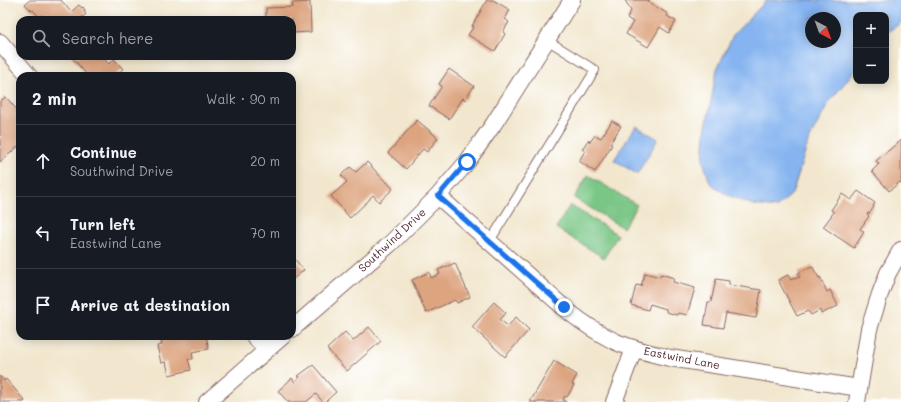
<!DOCTYPE html>
<html lang="en">
<head>
<meta charset="utf-8">
<style>
  body { margin:0; font-family:Mali,sans-serif; background:#20242c; color:#f1f3f6 }
  .controls { position:absolute; right:12px; top:12px; display:grid; overflow:hidden; border-radius:8px; box-shadow:0 2px 10px #0003 }
  .controls button { width:36px; height:36px; display:grid; place-items:center; padding:0; border:0; border-bottom:1px solid #363941; background:#171b24; color:#f1f3f6; font:20px sans-serif }
  .compass { position:absolute; left:805px; top:12px; width:36px; height:36px; border-radius:50%; background:#171b24; box-shadow:0 2px 10px #0003; rotate:139deg }
  .stop { position:absolute; width:12px; height:12px; margin:-9px; border:3px solid #1a73e8; border-radius:50%; background:#fff }
  .stop.end { background:#1a73e8; border-color:#fff; box-shadow:0 1px 4px #0008 }
  .list { margin:0; padding:0; list-style:none }
  h2 { display:flex; justify-content:space-between; align-items:center; height:52px; margin:0; padding:0 16px; font-size:17px }
  h2 small { font-size:13px; font-weight:400; color:#9ea1a6 }
  .list li { display:grid; grid-template-columns:26px 1fr auto; gap:12px; align-items:center; box-sizing:border-box; height:72px; padding:0 16px; border-top:1px solid #363941 }
  .list b { display:block; font-size:15px; white-space:nowrap }
  .list p { margin:0; font-size:13px; white-space:nowrap; color:#9ea1a6 }
  .list em { font-size:13px; font-style:normal; color:#9ea1a6 }
  .icon { flex:none; width:22px; height:22px; fill:none; stroke:currentColor; stroke-width:2; stroke-linecap:round; stroke-linejoin:round }
  .map { position:relative; flex:none; width:901px; height:402px; overflow:hidden }
  .search { position:absolute; background:#171b24; box-shadow:0 2px 10px #0003; left:16px; top:16px; width:280px; height:44px; display:flex; align-items:center; gap:10px; box-sizing:border-box; padding:0 14px; border-radius:12px; color:#9ea1a6; font-size:15px }
  .panel { position:absolute; background:#171b24; box-shadow:0 2px 10px #0003; left:16px; top:72px; width:280px; height:268px; border-radius:12px }
  .map>svg:first-child { display:block }
</style>
</head>
<body>
<div class="map">
<svg width="901" height="402" viewBox="0 0 901 402">
  <rect width="100%" height="100%" fill="#fff"/>
  <filter id="ink" filterUnits="userSpaceOnUse"><feTurbulence type="fractalNoise" baseFrequency=".025" numOctaves="2"/><feDisplacementMap in="SourceGraphic" scale="8" xChannelSelector="R" yChannelSelector="G"/><feConvolveMatrix kernelMatrix="1 2 1 2 8 2 1 2 1" color-interpolation-filters="sRGB"/></filter>
  <filter id="wash" filterUnits="userSpaceOnUse"><feTurbulence type="fractalNoise" baseFrequency=".012" numOctaves="4" result="noise"/><feDisplacementMap in="SourceGraphic" scale="16" xChannelSelector="R" yChannelSelector="G"/><feGaussianBlur stdDeviation="0.9" result="paint"/><feColorMatrix in="noise" values="0 0 0 0 0 0 0 0 0 0 0 0 0 0 0 0 0 1.4 0 .05"/><feComposite in="paint" operator="in"/></filter>
  <g filter="url(#wash)">
    <rect width="100%" height="100%" fill="#f2e7ce"/>
    <path fill="#79c686" stroke="#627258" d="M588 175 637 205 623 228 574 198Z
      M570 205 618 235 604 258 556 228Z"/>
    <path fill="#85b4f0" stroke="#686a8e" fill-rule="evenodd" d="M767 0H901V23L886 33V15H856V69L830 101 809 139 800 169 792 194 776 208 753 205 727 195 710 183 703 161 705 133 717 69 733 35ZM811 18H835V42H811Z
      M636 126 658 139 637 174 614 160Z"/>
    <g id="blocks">
      <path fill="#dda480" d="M30 0H61L71 12 79 5 82 8 83 7 85 10 84 12 86 14 79 20H46L42 15 39 17 33 10 32 11 25 4Z
        M487 0H493L510 10 505 19 509 22 503 32 505 34 495 51 468 35 474 26H472Z
        M625 0H648L650 3 668 14 667 16 676 21 669 33 660 27 648 47 626 34 633 22 627 18 631 11Z
        M310 2 311 32 292 33V20H266V8L293 7 292 3Z
        M71 56H101L109 64 114 59 123 69 114 76H84L86 74Z
        M449 69 474 86 465 100 463 98 449 119 429 106 442 86 439 84Z
        M6 97 17 110 16 112 20 117V145L0 162V139L2 138 0 136V101Z
        M417 120 438 138 427 152 423 149 406 169 388 153Z
        M612 121 621 126 610 144 612 145 595 172 579 161 585 151 582 149 588 140 590 142 595 135 601 138Z
        M901 140V183L900 182 889 191 872 171 879 164 876 161Z
        M367 162 386 182H387L393 189 379 202 373 195 370 198V199L350 218 331 196 347 182 341 175 350 167 356 172Z
        M858 191 875 203 873 206 874 207 869 214 868 213 867 214 869 216 860 229 864 232 854 248 823 227 834 212 831 210 842 194 851 200Z
        M292 256 304 270 292 280Z
        M455 263 470 297 457 303 455 300 426 313 412 280 429 272 431 278 440 274 438 270Z
        M812 266 819 278 820 277 827 292 830 290 838 306 821 314 820 310 811 315 808 311 797 316 778 280 788 275 791 280 794 278V279L800 277 798 273Z
        M645 273 660 277 661 274 674 278 673 282 695 288 687 315 678 313 677 315 666 312V309L650 304 648 310 631 305 636 285 641 286Z
        M716 279 729 281V285L761 290 756 318 726 313 723 328 704 325 708 302H711Z
        M494 302 506 313 500 320 508 326 516 317 529 330 505 357 472 327Z
        M369 327 381 341 347 371 327 349 345 332 353 341Z
        M160 336H206L209 349 192 352 193 359H188L191 370 169 375 166 362 161 363 157 346 162 345Z
        M554 361 577 375 572 384 574 385 567 397 565 396 563 400 566 402H530Z
        M313 365 336 392 325 402H323L316 394 306 402H288L278 391 292 378 295 382 300 377 298 376Z
        M0 376 4 381 6 379 25 401 24 402H0Z"/>
    </g>
  </g>
  <g filter="url(#ink)">
    <use href="#blocks" fill-opacity="0" stroke="#856564" stroke-width="1"/>
    <g fill="none" stroke-linecap="round" stroke-linejoin="round">
      <g stroke="#856564" stroke-width="10">
        <path id="lane" d="M490 241 595 70 547 40"/>
      </g>
      <g stroke="#856564" stroke-width="18">
        <path id="street" d="M0 42 29 76
          M438 196 569 312C583 323 598 333 614 341 631 349 650 353 670 358L859 388
          M292 329 390 244 438 196 467 162 493 125 572 0
          M254 336 267 350
          M207 402 283 336
          M614 402 634 349
          M857 402 869 329 880 294 888 273 901 250"/>
      </g>
      <use href="#lane" stroke="#fff" stroke-width="8"/>
      <use href="#street" stroke="#fff" stroke-width="16"/>
    </g>
  </g>
  <g fill="none" stroke-linecap="round" stroke-linejoin="round" filter="url(#ink)">
    <path stroke="#1a73e8" stroke-width="5" d="M467 162 438 196 564 307"/>
  </g>
  <g text-anchor="middle" stroke-width="3" stroke-linejoin="round" paint-order="stroke">
    <g font-size="11" fill="#4a1f2b" stroke="#fff">
      <text transform="translate(392 240) rotate(-43)" y="4">Southwind Drive</text>
      <text transform="translate(682 358) rotate(11)" y="4">Eastwind Lane</text>
    </g>
  </g>
</svg>
<div class="controls">
<button>+</button>
<button>−</button>
</div>
<svg class="compass" viewBox="-18 -18 36 36"><path d="M0-13l5 13h-10z" fill="#e53935"/><path d="M0 13l5-13h-10z" fill="#9ea1a6"/></svg>
<div class="stop" style="left:467px;top:162px"></div>
<div class="stop end" style="left:564px;top:307px"></div>
<div class="search"><svg class="icon" aria-label="search" viewBox="0 0 24 24"><circle cx="10" cy="10" r="6"/><path d="M15 15l6 6"/></svg>Search here</div>
<section class="panel">
<h2>2 min<small>Walk · 90 m</small></h2>
<ul class="list">
<li><svg class="icon" aria-label="ahead" viewBox="0 0 24 24"><path d="M12 20V5M6 11l6-6 6 6"/></svg><div><b>Continue</b><p>Southwind Drive</p></div><em>20 m</em></li>
<li><svg class="icon" aria-label="left" viewBox="0 0 24 24"><path d="M17 20v-9H6M10 6l-5 5 5 5"/></svg><div><b>Turn left</b><p>Eastwind Lane</p></div><em>70 m</em></li>
<li><svg class="icon" aria-label="arrive" viewBox="0 0 24 24"><path d="M6 21V4h12l-3 4 3 4H6"/></svg><div><b>Arrive at destination</b></div></li>
</ul>
</section>
</div>
</body>
</html>
